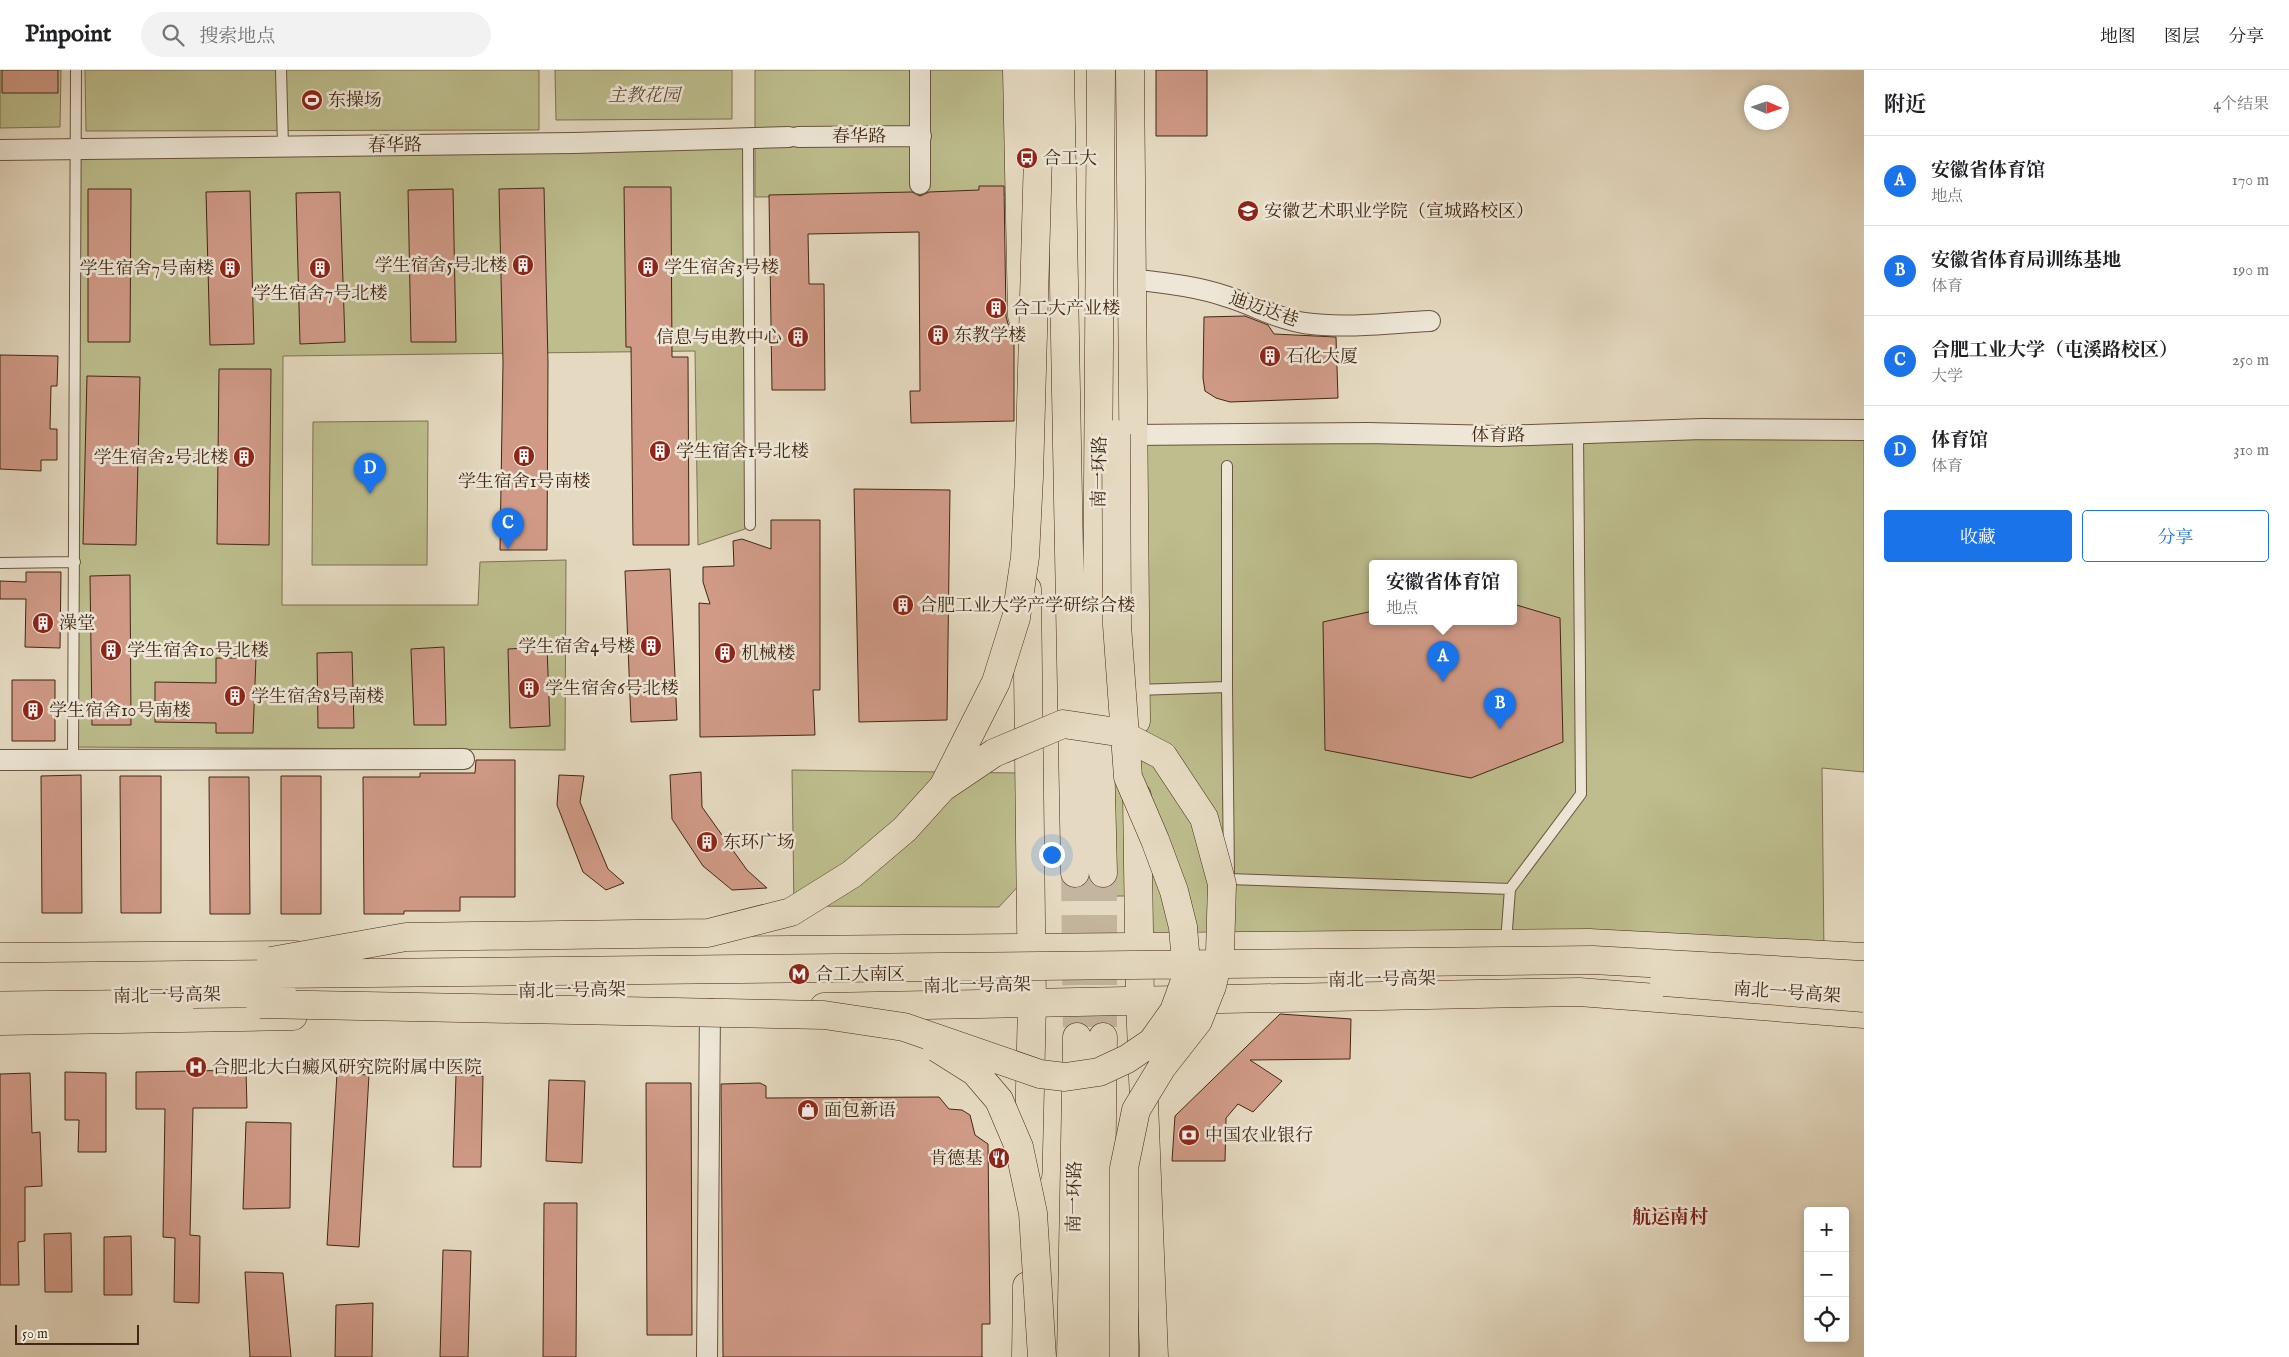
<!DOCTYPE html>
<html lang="zh">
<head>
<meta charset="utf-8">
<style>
  body { margin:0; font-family:"IM FELL English","Noto Serif SC",serif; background:#f2f2f2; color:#202124 }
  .controls { position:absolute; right:15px; bottom:15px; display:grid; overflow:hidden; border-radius:5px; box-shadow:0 2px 8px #0003 }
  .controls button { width:45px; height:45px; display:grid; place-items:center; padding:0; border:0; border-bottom:1px solid #e0e0e0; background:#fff; color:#202124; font:25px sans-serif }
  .compass { position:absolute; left:1744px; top:15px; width:45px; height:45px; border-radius:50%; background:#fff; box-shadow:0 2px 8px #0003; rotate:92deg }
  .scale { position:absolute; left:15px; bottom:12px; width:124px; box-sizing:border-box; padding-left:5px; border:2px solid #412812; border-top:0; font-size:14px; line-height:18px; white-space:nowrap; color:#412812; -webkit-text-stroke:4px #eee7d7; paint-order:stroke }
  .you { position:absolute; left:1051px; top:784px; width:18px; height:18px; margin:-12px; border:4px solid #fff; border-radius:50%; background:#1a73e8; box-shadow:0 0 0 8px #1a73e833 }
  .badge { display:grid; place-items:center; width:32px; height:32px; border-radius:50%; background:#1a73e8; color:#fff; font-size:16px; font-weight:700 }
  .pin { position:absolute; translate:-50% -41px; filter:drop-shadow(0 1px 2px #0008) }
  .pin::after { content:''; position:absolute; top:26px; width:18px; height:15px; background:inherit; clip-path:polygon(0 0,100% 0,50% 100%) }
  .popup { position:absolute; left:1369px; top:490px; width:148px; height:65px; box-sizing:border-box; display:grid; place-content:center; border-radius:5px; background:#fff; filter:drop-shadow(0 1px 4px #0005); font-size:16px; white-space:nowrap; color:#757577 }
  .popup b { font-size:19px; color:#202124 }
  .popup::after { content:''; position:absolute; left:50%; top:100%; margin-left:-10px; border:10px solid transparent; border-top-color:#fff }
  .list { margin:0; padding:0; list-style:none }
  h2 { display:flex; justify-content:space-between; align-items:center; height:65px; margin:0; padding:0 20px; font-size:21px }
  h2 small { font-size:16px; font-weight:400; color:#757577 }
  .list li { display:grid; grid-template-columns:32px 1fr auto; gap:15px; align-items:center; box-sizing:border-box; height:90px; padding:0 20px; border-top:1px solid #e0e0e0 }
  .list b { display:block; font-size:19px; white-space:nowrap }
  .list p { margin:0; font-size:16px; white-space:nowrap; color:#757577 }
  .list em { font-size:16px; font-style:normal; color:#757577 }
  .actions { display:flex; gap:10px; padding:15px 20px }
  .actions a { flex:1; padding:11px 0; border:1px solid #1a73e8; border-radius:5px; text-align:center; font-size:18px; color:#1a73e8 }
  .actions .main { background:#1a73e8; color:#fff }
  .icon { flex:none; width:28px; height:28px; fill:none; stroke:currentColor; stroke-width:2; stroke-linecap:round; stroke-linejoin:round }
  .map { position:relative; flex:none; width:1864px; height:1287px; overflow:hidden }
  header { display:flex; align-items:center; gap:30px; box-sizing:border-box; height:70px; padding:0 25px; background:#fff; border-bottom:1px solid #e0e0e0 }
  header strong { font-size:24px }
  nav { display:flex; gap:28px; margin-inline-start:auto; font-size:18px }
  .search { width:350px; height:45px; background:#f2f2f2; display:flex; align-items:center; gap:12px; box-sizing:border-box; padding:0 18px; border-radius:28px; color:#757577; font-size:19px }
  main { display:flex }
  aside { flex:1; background:#fff }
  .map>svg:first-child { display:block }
</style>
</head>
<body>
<header>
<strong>Pinpoint</strong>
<div class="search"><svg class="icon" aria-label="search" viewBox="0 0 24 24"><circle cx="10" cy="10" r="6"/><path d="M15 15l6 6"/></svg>搜索地点</div>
<nav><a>地图</a><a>图层</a><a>分享</a></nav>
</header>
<main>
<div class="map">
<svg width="1864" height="1287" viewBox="0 0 1864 1287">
  <rect width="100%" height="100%" fill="#e5dac1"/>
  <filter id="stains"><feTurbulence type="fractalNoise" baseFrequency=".004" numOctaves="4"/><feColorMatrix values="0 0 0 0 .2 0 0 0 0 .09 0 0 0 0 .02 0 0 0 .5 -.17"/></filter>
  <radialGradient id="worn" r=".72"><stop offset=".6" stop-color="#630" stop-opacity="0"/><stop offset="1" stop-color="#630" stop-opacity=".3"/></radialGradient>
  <path fill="#bdbd8d" stroke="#7f7250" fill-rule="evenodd" d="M0 0H61L60 57 0 58Z
    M85 0H539V60L86 61Z
    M555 0H732V49L556 50Z
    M755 0H1014L1015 125 755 127Z
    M748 68 745 459 698 475 695 281 283 286 282 535H478L480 492 566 490 565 680 73 677 76 79Z
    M428 351 427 495H312L313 352Z
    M1864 360V702L1822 698 1824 885 1140 876 1138 826H1114L1107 369ZM1373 493H1513V551H1373Z
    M792 700 1019 703 1023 811 999 837 794 836Z"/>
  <path fill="#d09a87" stroke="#412812" d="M2 0H58V23H2Z
    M1156 0H1207V66H1156Z
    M979 116H1004L1006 246 1008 254 1014 259V351L911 353 910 321H920L919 162 808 164 809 214H824L825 320H772L769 125 912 122 920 126 929 122 979 120Z
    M624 117H671L672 287H688L689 475H633L631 277H626Z
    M544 118 548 293 547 480H500L503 292 499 119Z
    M88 119H131L130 272H88Z
    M453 119 456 272H411L408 120Z
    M250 121 254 274 210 275 206 122Z
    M340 122 345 272 300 274 296 123Z
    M1245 246 1268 255 1274 264 1336 267 1338 328 1230 332 1216 328 1205 321 1203 308 1204 247Z
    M0 285 58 286 57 316H51L50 359H57V390H41V401L0 399Z
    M219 299H271L269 475 217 474Z
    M87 306 140 307 136 475 83 474Z
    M854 419 950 420 947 650 859 652Z
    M771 450H820V620H813L815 665 700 667 699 533 710 534 703 512V497L734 496 733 471 742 469 771 479Z
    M670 499 677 650 631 652 625 501Z
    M26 502H61L60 578 25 577 26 529H0V511L26 512Z
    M130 505 131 655H92L90 506Z
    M1513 534 1560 548 1563 672 1471 708 1325 680 1323 552 1373 541V551H1513Z
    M444 577 446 655H414L411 579Z
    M547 577 550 656 510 658 508 579Z
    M352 582 354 658H318L317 583Z
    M216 588H256L253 663H216V653L155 652V612L216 613Z
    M12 610H55V671H12Z
    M476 690H515V827H460V841H404V844H364L363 707H420V703H475Z
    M701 702 702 737 747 800 767 818 732 820 703 796 672 749 670 705Z
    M81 705 82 843H42L41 706Z
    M559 705 584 706 580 732 608 799 624 813 606 820 583 802 557 735Z
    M120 706H161V843H121Z
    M281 706H321V844H281Z
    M209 707H249L250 844H210Z
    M1280 944 1351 949 1350 989 1250 990 1282 1011 1253 1042 1238 1034 1226 1048 1225 1091H1172L1175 1046Z
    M246 1000 247 1038H193L190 1165 200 1166 199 1233 174 1232 175 1168 163 1167 165 1039H136V1002Z
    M65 1002 106 1003V1082H78L79 1050H65Z
    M30 1003 32 1063 40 1062 42 1116 25 1117V1171L18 1172 19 1215H0V1004Z
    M337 1003 369 1005 359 1177 327 1175Z
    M456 1005 483 1006 481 1097H453Z
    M549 1010 585 1011 582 1093 546 1091Z
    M646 1013H691L692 1265H647Z
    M760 1013 766 1016V1028L939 1027 949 1039 962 1040 970 1045 975 1065 988 1074 990 1254H982V1287H723L721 1014Z
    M246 1052 291 1053 290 1138 243 1139Z
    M544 1133H577L576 1287H543Z
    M71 1163 72 1222H45L44 1164Z
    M131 1166 132 1225H104V1167Z
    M443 1180 471 1181 468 1287H440Z
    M245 1202 283 1203 291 1287H250Z
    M373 1233 372 1287H335L336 1235Z"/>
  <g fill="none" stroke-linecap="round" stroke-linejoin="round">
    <path stroke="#c4b69e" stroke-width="28" stroke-dasharray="28 14" stroke-linecap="butt" d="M1075 803 1077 967
      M1103 803V967"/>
    <g stroke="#6a543e" stroke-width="12">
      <path id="service" d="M281 0 283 76
        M748 68 750 455
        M0 493 75 492
        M1227 617V396
        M1136 620 1227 617 1229 809 1510 819
        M73 690 76 0
        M1506 872 1510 819 1581 724 1578 363"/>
    </g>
    <g stroke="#6a543e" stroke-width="22">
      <path id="minor" d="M798 67 921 66
        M0 80 574 73 789 67
        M920 114V0
        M1131 209C1164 213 1196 216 1228 227 1254 235 1277 249 1304 253 1345 259 1388 253 1430 251
        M1132 365 1368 363 1499 366 1702 359 1864 360
        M0 690 464 689
        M707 1287 710 939"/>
    </g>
    <g stroke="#412812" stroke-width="29">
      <path id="primary" d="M1017 0 1022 246
        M1130 0 1136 651
        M1027 519 1032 933 1028 1103
        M1137 726 1140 930 1154 1287
        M1026 1287 1027 1216"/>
    </g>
    <g stroke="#412812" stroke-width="29">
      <path id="trunk" d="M1035 0 1038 85
        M1060 0 1075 803
        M1101 0 1097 559 1103 803
        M353 884 1589 873 1864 887
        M0 887 295 885
        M0 927 193 924
        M824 937 1579 922 1864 944
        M0 951 293 946
        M1071 1287 1077 967
        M1099 1287 1103 967"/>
    </g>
    <use href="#service" stroke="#eee7d7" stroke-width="10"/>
    <use href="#minor" stroke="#eee7d7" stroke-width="20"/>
    <use href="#primary" stroke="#e5dac1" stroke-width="28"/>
    <use href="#trunk" stroke="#e5dac1" stroke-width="28"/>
    <g stroke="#412812" stroke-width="29" stroke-linecap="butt">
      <path id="trunk-bridge" d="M943 717 996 612 1016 548 1025 487 1029 407 1038 85
        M271 891 406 867 708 863 791 842 852 804 905 759 942 718 994 683 1063 654 1117 662 1163 686 1204 748 1222 814 1220 882 1212 916 1198 951 1162 997 1136 1040 1124 1098V1287
        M0 907 1593 890 1864 905
        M1664 912 1864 928
        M193 924 282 923
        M260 934 824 945 904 957 1040 1004 1065 1007 1099 1002 1127 989 1152 972 1174 941 1187 905 1183 857 1174 821 1155 770 1128 707 1117 555 1116 364
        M937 978 975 1002 999 1030 1019 1077 1033 1143 1042 1287"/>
    </g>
    <use href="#trunk-bridge" stroke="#e5dac1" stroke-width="28"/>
  </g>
  <defs>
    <g id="stadium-disc" transform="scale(1.125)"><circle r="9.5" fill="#8f2418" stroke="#eee7d7"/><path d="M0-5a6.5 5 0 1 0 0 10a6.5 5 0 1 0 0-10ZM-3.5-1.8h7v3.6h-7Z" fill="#fff"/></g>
    <g id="bus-disc" transform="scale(1.125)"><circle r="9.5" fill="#8f2418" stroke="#eee7d7"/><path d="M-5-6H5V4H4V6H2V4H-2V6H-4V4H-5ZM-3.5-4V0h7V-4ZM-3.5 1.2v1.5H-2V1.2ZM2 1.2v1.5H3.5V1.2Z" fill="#fff"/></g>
    <g id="university-disc" transform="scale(1.125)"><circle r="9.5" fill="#8f2418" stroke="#eee7d7"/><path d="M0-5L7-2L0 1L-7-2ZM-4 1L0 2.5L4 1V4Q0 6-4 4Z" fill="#fff"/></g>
    <g id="building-disc" transform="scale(1.125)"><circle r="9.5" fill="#8f2418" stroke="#eee7d7"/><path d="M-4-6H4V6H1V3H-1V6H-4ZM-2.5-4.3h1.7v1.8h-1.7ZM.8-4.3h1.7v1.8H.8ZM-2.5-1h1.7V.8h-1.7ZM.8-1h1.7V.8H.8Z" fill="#fff"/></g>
    <g id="metro-disc" transform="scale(1.125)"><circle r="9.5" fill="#8f2418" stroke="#eee7d7"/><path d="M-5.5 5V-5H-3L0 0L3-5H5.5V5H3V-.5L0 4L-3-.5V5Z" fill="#fff"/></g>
    <g id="hospital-disc" transform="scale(1.125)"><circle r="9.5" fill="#8f2418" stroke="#eee7d7"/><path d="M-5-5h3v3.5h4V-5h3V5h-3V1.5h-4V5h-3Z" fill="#fff"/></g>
    <g id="shop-disc" transform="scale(1.125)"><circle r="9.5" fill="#8f2418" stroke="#eee7d7"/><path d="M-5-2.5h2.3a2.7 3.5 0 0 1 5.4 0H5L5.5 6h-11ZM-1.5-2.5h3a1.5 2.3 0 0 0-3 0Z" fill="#fff"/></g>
    <g id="bank-disc" transform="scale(1.125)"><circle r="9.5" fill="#8f2418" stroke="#eee7d7"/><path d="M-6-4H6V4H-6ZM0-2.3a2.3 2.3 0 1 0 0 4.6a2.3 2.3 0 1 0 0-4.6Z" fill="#fff"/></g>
    <g id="restaurant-disc" transform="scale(1.125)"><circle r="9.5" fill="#8f2418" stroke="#eee7d7"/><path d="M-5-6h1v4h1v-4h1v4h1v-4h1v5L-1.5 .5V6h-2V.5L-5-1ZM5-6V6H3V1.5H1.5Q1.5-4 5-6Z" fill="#fff"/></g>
  </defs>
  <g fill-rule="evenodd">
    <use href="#stadium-disc" x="312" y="30"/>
    <use href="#bus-disc" x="1027" y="88"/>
    <use href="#university-disc" x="1248" y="141"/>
    <use href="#building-disc" x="523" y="195"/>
    <use href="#building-disc" x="648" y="197"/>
    <use href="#building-disc" x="230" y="198"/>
    <use href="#building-disc" x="320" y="198"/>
    <use href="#building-disc" x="996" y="238"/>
    <use href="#building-disc" x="938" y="265"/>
    <use href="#building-disc" x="798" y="267"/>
    <use href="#building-disc" x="1270" y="286"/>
    <use href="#building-disc" x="660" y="381"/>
    <use href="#building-disc" x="524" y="386"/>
    <use href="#building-disc" x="244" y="387"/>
    <use href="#building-disc" x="903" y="535"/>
    <use href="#building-disc" x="43" y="553"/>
    <use href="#building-disc" x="651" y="576"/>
    <use href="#building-disc" x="111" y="580"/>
    <use href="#building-disc" x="725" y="583"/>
    <use href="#building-disc" x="529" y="618"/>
    <use href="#building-disc" x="235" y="626"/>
    <use href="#building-disc" x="33" y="640"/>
    <use href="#building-disc" x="707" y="772"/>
    <use href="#metro-disc" x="799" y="904"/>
    <use href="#hospital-disc" x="196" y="997"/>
    <use href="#shop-disc" x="808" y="1040"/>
    <use href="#bank-disc" x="1189" y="1065"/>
    <use href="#restaurant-disc" x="999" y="1088"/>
  </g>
  <g text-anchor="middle" stroke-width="5" stroke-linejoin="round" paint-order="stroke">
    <g font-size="18" font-style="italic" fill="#604d31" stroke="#eee7d7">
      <text x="644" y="31">主教花园</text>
    </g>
    <g font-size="18" fill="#412812" stroke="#eee7d7" text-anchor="start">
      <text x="328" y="36">东操场</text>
      <text x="1043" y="94">合工大</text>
      <text x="1264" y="147">安徽艺术职业学院（宣城路校区）</text>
      <text x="507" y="201" text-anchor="end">学生宿舍5号北楼</text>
      <text x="664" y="203">学生宿舍3号楼</text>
      <text x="214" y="204" text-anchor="end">学生宿舍7号南楼</text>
      <text x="320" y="229" text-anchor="middle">学生宿舍7号北楼</text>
      <text x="1012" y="244">合工大产业楼</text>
      <text x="954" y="271">东教学楼</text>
      <text x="782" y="273" text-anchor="end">信息与电教中心</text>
      <text x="1286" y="292">石化大厦</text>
      <text x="676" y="387">学生宿舍1号北楼</text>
      <text x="228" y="393" text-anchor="end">学生宿舍2号北楼</text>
      <text x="524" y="417" text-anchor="middle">学生宿舍1号南楼</text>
      <text x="919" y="541">合肥工业大学产学研综合楼</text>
      <text x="59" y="559">澡堂</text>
      <text x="635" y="582" text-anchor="end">学生宿舍4号楼</text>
      <text x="127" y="586">学生宿舍10号北楼</text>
      <text x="741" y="589">机械楼</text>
      <text x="545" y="624">学生宿舍6号北楼</text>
      <text x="251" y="632">学生宿舍8号南楼</text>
      <text x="49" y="646">学生宿舍10号南楼</text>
      <text x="723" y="778">东环广场</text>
      <text x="815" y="910">合工大南区</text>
      <text x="212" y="1003">合肥北大白癜风研究院附属中医院</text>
      <text x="824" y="1046">面包新语</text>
      <text x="1205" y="1071">中国农业银行</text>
      <text x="983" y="1094" text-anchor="end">肯德基</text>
    </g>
    <g font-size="18" fill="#412812" stroke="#eee7d7">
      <text x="859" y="72">春华路</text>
      <text transform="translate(395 75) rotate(-1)" y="6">春华路</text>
      <text transform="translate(1264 239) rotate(19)" y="6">迪迈达巷</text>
      <text x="1498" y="371">体育路</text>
      <text transform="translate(1099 402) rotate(-89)" y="6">南一环路</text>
      <text transform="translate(1382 909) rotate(-1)" y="6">南北一号高架</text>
      <text transform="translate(977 915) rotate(-1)" y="6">南北一号高架</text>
      <text transform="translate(572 920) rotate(-1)" y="6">南北一号高架</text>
      <text transform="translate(1787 922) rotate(4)" y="6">南北一号高架</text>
      <text transform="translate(167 925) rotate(-1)" y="6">南北一号高架</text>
      <text transform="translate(1074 1127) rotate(-89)" y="6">南一环路</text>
    </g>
    <g font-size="19" font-weight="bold" fill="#7a1f14" stroke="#eee7d7">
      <text x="1670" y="1153">航运南村</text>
    </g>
  </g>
  <rect width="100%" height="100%" filter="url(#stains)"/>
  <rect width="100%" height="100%" fill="url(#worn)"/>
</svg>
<div class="controls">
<button>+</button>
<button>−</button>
<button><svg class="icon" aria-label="locate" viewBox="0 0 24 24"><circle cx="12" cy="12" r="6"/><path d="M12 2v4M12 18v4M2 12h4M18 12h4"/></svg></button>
</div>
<svg class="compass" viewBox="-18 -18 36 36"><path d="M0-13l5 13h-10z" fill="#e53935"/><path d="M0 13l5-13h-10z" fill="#757577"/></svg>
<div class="scale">50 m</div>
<div class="you"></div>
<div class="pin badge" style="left:1443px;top:612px">A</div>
<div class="popup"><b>安徽省体育馆</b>地点</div>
<div class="pin badge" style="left:1500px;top:659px">B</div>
<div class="pin badge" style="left:508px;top:479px">C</div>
<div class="pin badge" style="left:370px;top:424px">D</div>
</div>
<aside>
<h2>附近<small>4个结果</small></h2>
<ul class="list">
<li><span class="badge">A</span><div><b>安徽省体育馆</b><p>地点</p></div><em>170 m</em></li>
<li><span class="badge">B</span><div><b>安徽省体育局训练基地</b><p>体育</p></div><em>190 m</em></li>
<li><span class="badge">C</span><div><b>合肥工业大学（屯溪路校区）</b><p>大学</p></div><em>250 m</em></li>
<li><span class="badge">D</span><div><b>体育馆</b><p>体育</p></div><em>310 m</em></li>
</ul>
<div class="actions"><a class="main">收藏</a><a>分享</a></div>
</aside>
</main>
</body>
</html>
